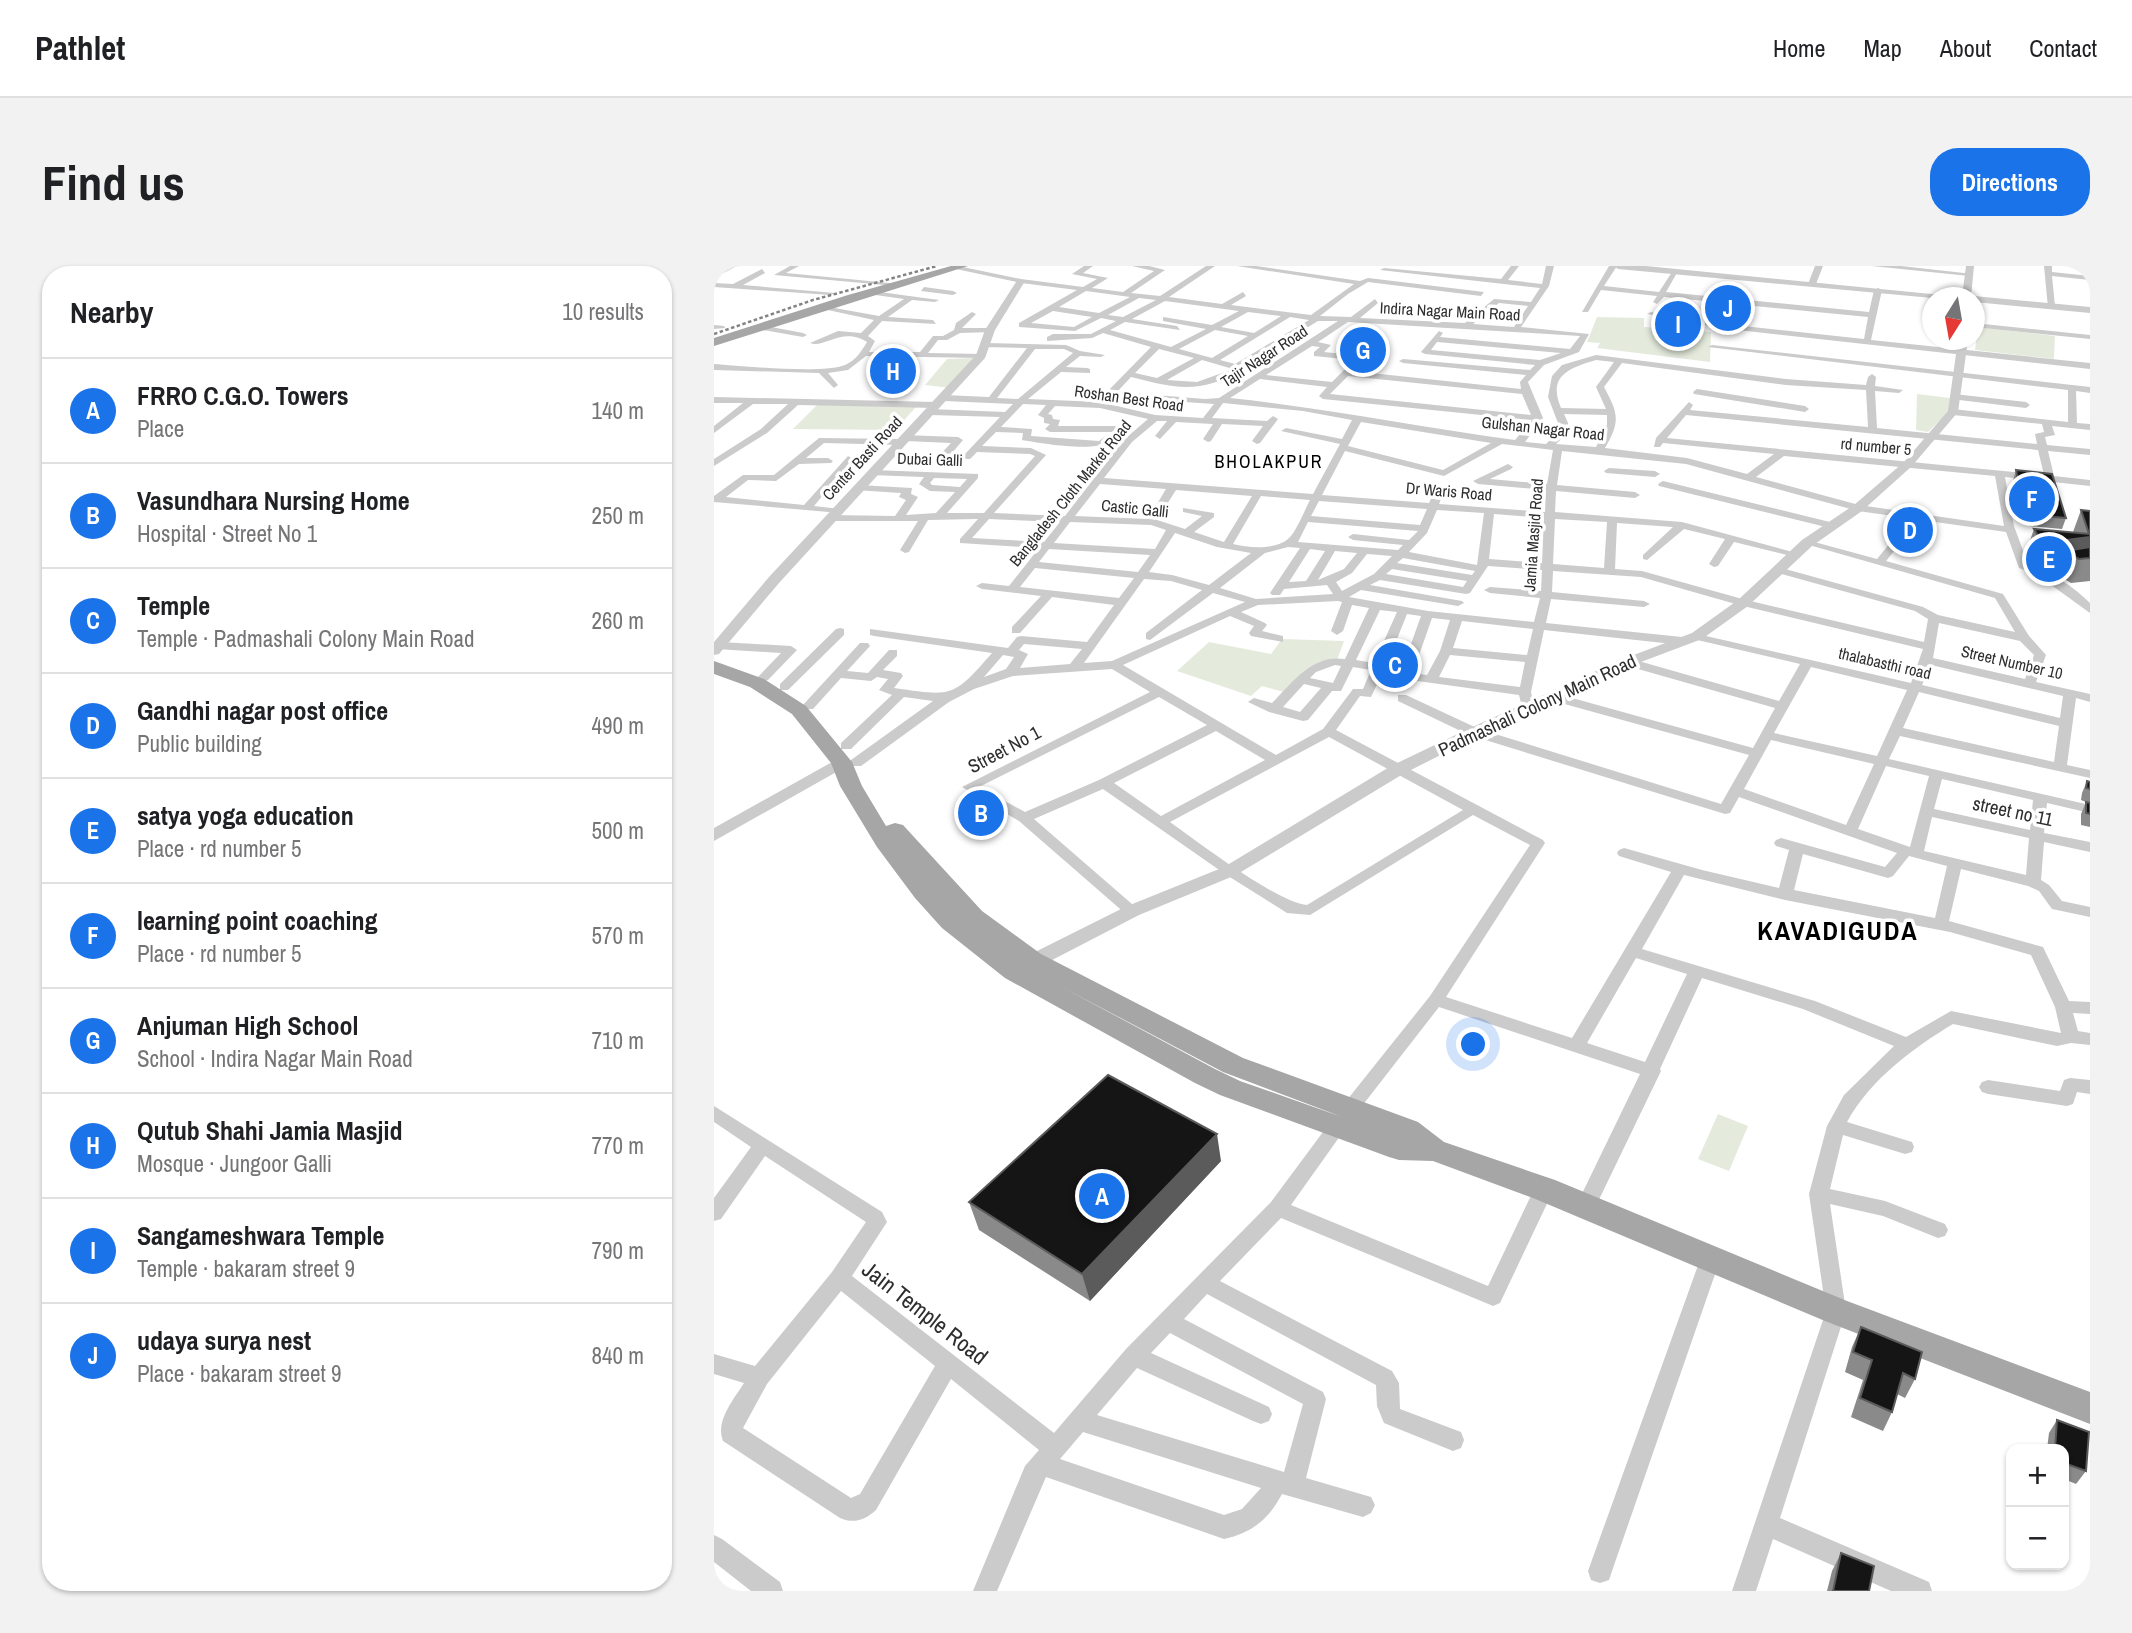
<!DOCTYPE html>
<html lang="en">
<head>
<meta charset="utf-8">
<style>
  body { margin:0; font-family:"Archivo Narrow",sans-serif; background:#f2f2f2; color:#202124 }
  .controls { position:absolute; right:21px; bottom:21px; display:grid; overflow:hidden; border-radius:14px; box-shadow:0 2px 5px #0004 }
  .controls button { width:63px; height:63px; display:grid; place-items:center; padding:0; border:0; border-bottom:2px solid #e0e0e0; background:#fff; color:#202124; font:35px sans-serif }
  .compass { position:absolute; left:1208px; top:21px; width:63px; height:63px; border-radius:50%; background:#fff; box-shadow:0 2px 5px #0004; rotate:191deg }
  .you { position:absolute; left:760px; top:779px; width:24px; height:24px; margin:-18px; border:5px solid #fff; border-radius:50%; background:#1a73e8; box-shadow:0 0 0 10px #1a73e833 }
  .badge { display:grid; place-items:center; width:46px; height:46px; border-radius:50%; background:#1a73e8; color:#fff; font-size:23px; font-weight:700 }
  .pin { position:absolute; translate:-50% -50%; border:4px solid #fff; box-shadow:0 2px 7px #0006 }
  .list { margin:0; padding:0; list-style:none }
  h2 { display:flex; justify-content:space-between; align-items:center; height:91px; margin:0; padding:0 28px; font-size:30px }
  h2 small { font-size:23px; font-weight:400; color:#757577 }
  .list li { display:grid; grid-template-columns:46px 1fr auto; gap:21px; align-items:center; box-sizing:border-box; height:105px; padding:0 28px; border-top:2px solid #e0e0e0 }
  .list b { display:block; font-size:26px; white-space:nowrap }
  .list p { margin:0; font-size:23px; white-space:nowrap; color:#757577 }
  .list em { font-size:23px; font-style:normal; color:#757577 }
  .map { position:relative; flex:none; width:1376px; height:1325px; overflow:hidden; border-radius:28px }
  header { display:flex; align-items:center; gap:42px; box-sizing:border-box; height:98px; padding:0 35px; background:#fff; border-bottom:2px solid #e0e0e0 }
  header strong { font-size:33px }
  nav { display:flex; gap:38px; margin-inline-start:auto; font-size:24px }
  .intro { display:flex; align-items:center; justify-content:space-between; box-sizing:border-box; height:168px; padding:0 42px }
  h1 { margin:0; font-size:49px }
  .button { padding:18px 32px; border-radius:28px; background:#1a73e8; color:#fff; font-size:24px; font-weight:700 }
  main { display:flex; gap:42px; padding:0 42px }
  aside { flex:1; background:#fff; border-radius:28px; box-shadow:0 2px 5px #0004 }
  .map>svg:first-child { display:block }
</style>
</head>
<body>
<header>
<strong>Pathlet</strong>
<nav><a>Home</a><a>Map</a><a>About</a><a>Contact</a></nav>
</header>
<div class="intro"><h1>Find us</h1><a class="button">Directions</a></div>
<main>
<aside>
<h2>Nearby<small>10 results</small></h2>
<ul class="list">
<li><span class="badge">A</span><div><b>FRRO C.G.O. Towers</b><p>Place</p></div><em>140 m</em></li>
<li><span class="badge">B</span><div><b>Vasundhara Nursing Home</b><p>Hospital · Street No 1</p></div><em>250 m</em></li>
<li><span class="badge">C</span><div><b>Temple</b><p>Temple · Padmashali Colony Main Road</p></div><em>260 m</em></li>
<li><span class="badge">D</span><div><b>Gandhi nagar post office</b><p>Public building</p></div><em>490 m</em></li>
<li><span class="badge">E</span><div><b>satya yoga education</b><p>Place · rd number 5</p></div><em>500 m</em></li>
<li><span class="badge">F</span><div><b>learning point coaching</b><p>Place · rd number 5</p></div><em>570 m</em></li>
<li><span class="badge">G</span><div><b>Anjuman High School</b><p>School · Indira Nagar Main Road</p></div><em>710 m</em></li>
<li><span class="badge">H</span><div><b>Qutub Shahi Jamia Masjid</b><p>Mosque · Jungoor Galli</p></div><em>770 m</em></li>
<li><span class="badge">I</span><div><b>Sangameshwara Temple</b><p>Temple · bakaram street 9</p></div><em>790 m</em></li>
<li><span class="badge">J</span><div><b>udaya surya nest</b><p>Place · bakaram street 9</p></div><em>840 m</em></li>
</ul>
</aside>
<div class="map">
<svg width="1376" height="1325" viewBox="0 0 1376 1325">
  <rect width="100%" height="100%" fill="#fff"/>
  <path fill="#e4ebdd" d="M883 51 930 52V61L997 66 996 96 883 82 886 77 873 76Z
    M1264 61 1341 70 1340 93 1261 84Z
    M259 92 237 122 211 119 233 93Z
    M1203 128 1236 132 1235 146 1214 166 1202 164Z
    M103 139 202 141 181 164 79 163Z
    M568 373 630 375 623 394 605 396 570 426 548 420 537 430 463 405 495 376 557 388Z
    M1004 848 1034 860 1015 905 984 893Z"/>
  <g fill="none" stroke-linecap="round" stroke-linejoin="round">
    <path fill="#cbcbcb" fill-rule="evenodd" d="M14 0H23L0 12V7Z
      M76 0H85L72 7 186 18 182 20 60 9Z
      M244 0 307 13 369 21 383 13 358 8 370 0H379L369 7 394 12 378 22 409 26 440 5 418 0H435L451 4 417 27 446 30 492 0H501L455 31 508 38 529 26 532 30 517 39 597 49 640 18 523 0H542L646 15 654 12 770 26 767 30 654 16 634 28 606 50 637 51 661 33 664 37 646 52 751 57 780 33 817 36 826 22 666 4 670 2 787 13 797 0H805L794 14 828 18 832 0H840L835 20 807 61 875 68 865 86 830 99 814 116 829 152 811 176 832 178 844 166V157L834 131 838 110 848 99 882 89 1072 113 1152 119 1154 111 1158 108 1162 111 1161 120 1189 124 1185 127 1161 125 1163 162 1323 178 1321 168 1330 166 1328 158 1239 149 1235 146 1239 143 1354 156V124L994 81 998 79 1376 121V127L1362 125 1363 157 1376 158V164L1338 160 1341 169 1331 171 1333 179 1376 183V189L1334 185 1340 210 1376 214V220L1291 211 1300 260 1314 298C1337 306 1359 320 1376 337V347L1322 308 1305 302 1292 266 1144 245 972 198 848 185 843 219 921 226 926 229 921 232 842 225 841 246 968 256 1086 288 1081 291 1020 276 1004 300 1000 301 995 298 1011 273 970 263 933 294 929 293V289L959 261 903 257 901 303 928 305 1032 334 1210 376 1214 353 1201 345 1060 306 1058 304 1064 301 1209 341 1224 349 1301 366 1281 332 1088 277 1093 274 1163 293 1181 271H1189L1190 273 1172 295 1289 328 1315 370 1332 389 1322 416 1376 428V436L1362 432 1353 499 1376 504V512L1186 470 1175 493 1376 539V547L1333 537 1330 567 1376 576V586L1330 576 1327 614 1335 619 1348 635 1376 641V651L1338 643 1325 625 1314 620 1247 603 1235 655 1329 681 1355 735 1376 736V748L1359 747 1364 765 1376 767V779L1357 777 1343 780 1239 758C1199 782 1156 814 1133 856L1198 876 1200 881 1198 886 1191 888 1129 869 1116 923 1171 935 1231 958 1234 964 1231 970 1224 972 1169 950 1116 938 1132 1045 1066 1252 1215 1316 1218 1325H1177L1059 1273 1042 1325H1018L1112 1045 1095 928 1113 860 1130 829 1180 780 1089 743 988 712 946 803 947 805 879 946 872 948 865 946 862 940 926 808 725 741 641 849 577 939 774 1020 823 917 830 915 837 917 840 923 786 1037 779 1040 772 1037 567 952 506 1015 678 1105 685 1117 686 1143 747 1166 750 1174 747 1182 739 1185 670 1157 663 1140 662 1119 493 1028 470 1053 609 1126 612 1133 592 1212 657 1231 661 1239 657 1247 649 1251 568 1228C555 1253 538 1267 510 1273L332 1211 283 1325H259L311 1200 325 1184 237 1113 162 1244C151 1254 140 1258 126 1252L9 1175C1 1155 20 1133 30 1117L0 1108V1088L41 1100 118 1006 152 956 51 890 7 953 0 955V932L37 881 0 856V840L168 946 173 956 138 1010 340 1167 412 1083 557 936 629 839 716 730 816 579 759 549 596 649 573 647 511 608 389 523 320 553 426 645 423 649H413L305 555 248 521 436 426 398 403 299 410 260 423 235 436 147 500H137L135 497 137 494 219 435 190 431 137 483H127V477L178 429 165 424 174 413 163 411 157 415 127 412 99 443H89L88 440 146 377H154L156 380 133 405 154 407 175 384H183V390L169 404 187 407 189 410 180 422C238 430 238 433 278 387L160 370 156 369V363L294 382 303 371 307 370 373 376 400 339 338 331 306 367H298V361L327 330 268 323 262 320 268 317 295 320 325 282 246 277V273L264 253 214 254 195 286 191 287 186 284 204 255H116L111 252 116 249 181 250 192 234 185 231 187 227 141 224 140 222 145 219 198 222 197 228 204 231 192 249 222 247 241 226 216 225 205 218 210 211 156 209 154 207 159 204 264 208V212L233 247H270L321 190 316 188 263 186 256 193 233 192 226 197 221 194 237 177 191 175 187 179 110 177 92 192H114L119 195 117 197 85 198 62 215 34 214 12 231 90 239 134 190 139 193 100 240 126 243V247L0 236V230L29 209H60L105 172 185 173 189 169 244 171 249 174 238 187 251 188 286 151 216 149 212 146 216 143 291 146 299 138 230 135 226 132 230 129 275 131 313 82 268 81 271 77 352 79 366 85 391 89 387 91 366 90 352 101 373 102 376 103V107L347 106 314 133 386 136 441 149 489 152 500 138 398 131 389 134V130L437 81 389 67 378 72 333 75V71L339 68H377L402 55 387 52 361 65 305 61V57L363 24 307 17 242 3ZM372 25 416 31 385 47 345 41ZM425 32 442 34 409 51 394 49ZM451 35 525 45 498 59 449 51V55L492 63 457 81 396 64 411 56 466 64 463 60 418 53ZM785 37 814 40 800 61 759 58ZM339 45 378 51 360 61 317 57ZM534 46 567 50 540 67 507 61ZM576 51 595 54 521 98 506 94ZM604 55H624L505 132 491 133 403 126 417 111C445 118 471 126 499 117 511 114 523 105 535 105V101L530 100ZM634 56 866 70 856 83 726 71 729 67 725 65 707 86 711 88 821 99 816 104 689 93 685 95 689 97 812 109 806 116 807 123 638 105 649 94V90L610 86 617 79 604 76ZM501 64 534 70 498 92 465 83ZM723 76 847 87 826 94 717 84ZM598 80 606 81 600 86V90L640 94 618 116 552 109ZM321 83H350L359 87 304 133 283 132ZM445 83 480 92 443 112 421 107ZM488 94 519 103 483 116 453 114ZM882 94 900 96 882 121 892 143 847 142C833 109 856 102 882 94ZM908 97 1072 119 1152 124 1154 161 976 144 979 139 975 136 942 172 940 181H946L949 177 1060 188 1033 208 973 192 891 182C907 155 904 147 890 121ZM634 110 808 128 817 149 616 128ZM546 113 613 121 605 130 609 133 818 154 801 174C706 161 612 142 516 132ZM509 137 589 145 638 154 628 173 572 162 567 165 626 178 599 228 390 212 418 176 443 155H453L441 170 446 173 462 156 499 158 489 173 494 176 497 175 508 158 549 160 538 175 543 178 546 177 564 153 559 150 553 155 498 152ZM309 138 332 139 324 149 330 152V157L336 158 331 163 336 166H410L415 163 400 160H344L346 154 339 153 338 149 334 148 341 140 386 142 434 153 413 171 393 169 385 175 317 170 318 163 287 161ZM850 148 893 149V159L882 181 842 178 854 167V157ZM972 149 1324 184 1330 209 953 172ZM647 156 777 177 729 204 634 180ZM282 166 309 167 308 174C325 177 383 187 395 175L408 176 351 250 280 247 332 189 317 182 268 180ZM788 178 839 184 833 218 776 213 797 203 799 201 794 198 759 215 764 218 832 224 831 246 725 238 730 226 725 223 720 226 715 237 608 229 631 185 730 210ZM1070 190 1281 210 1290 260 1145 239 1042 211ZM220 212 253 213 246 221 218 219 216 217ZM386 218 452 223 434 253 361 250ZM462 224 538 230 510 276 480 266 500 251V247L469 242V246L488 250 471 263 443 254ZM547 230 596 234C591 243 582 267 574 273 561 284 535 282 519 278ZM605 235 713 243 706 259 597 250ZM723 244 770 247 763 299 695 286 713 267ZM780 248 830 252 828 297 775 293ZM275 253 346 256 330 276 258 272ZM841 253 893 256 890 302 839 298ZM356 256 437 259 452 264 441 283 340 277ZM594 256 704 265 695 274 639 268 634 271 639 274 689 279 684 284 584 276ZM461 267 503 281 537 287 495 319 458 309 435 306ZM574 281 586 282 556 327 558 329H566L570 323 613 319 619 328 542 333 506 322 551 287ZM335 283 436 289 424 306 325 296ZM596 283 611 285 592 315 575 316ZM621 285 643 287 630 303 604 314ZM653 288 678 290 660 308 628 325 622 316 638 307ZM689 292 761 305 758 309 683 297ZM774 300 828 304 827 325 776 321 770 324 776 327 826 332 820 356 714 345 635 331 647 324 744 340 750 337 748 335 656 319 666 314 752 328 756 327ZM321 302 420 312 405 332 306 321ZM678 303 753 315 749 321 672 308ZM839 305 927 311 1025 339 1209 383 1197 417 979 367V373L1086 398 1065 435 914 392 908 396 910 399 1061 442 1039 482 840 427 834 431 836 434 1035 489 1007 538 765 463 692 429H684V435L755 469 1011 548 1016 547 1025 531 1183 587 1171 601 1067 572 1062 574 1060 577 1062 580 1075 584 1065 622 988 604 910 582 905 584 903 587 905 590 957 606 858 772 732 731 831 577 829 574 622 464 646 430 657 431 667 410 805 429 809 445H819L820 442 817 426 830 364 968 379 974 375 968 371 832 357 837 333 930 341 936 338 930 335 838 326ZM430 313 457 315 488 324 432 367V373L436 374 499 327 531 336 398 395 370 397ZM624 335 628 336 617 365 623 369 629 365 638 339 655 342 631 393C598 388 579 416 558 437L540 432 534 436 555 446 589 455 594 454 618 425H627L639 401 657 404 649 423H639L609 463 562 489 409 399 516 350 540 360 535 367 537 370 569 376V370L548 365 553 359 551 357 527 346 544 339ZM666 344 683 346 660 397 642 394ZM693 348 707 350 692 392 698 396 704 392 718 352 736 354 726 385 713 409 671 403ZM748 355 819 363 813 389 739 382ZM1225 357 1306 375 1320 389 1311 413 1219 392ZM310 378 368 383 356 398 306 402 314 388 305 384ZM289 389 300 391 292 403 270 411ZM736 389 811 396 806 421 725 411ZM621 399 627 400 619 417 596 412 602 406ZM1217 399 1349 430 1346 452 1208 419ZM1097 401 1193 424 1163 490 1060 467ZM590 418 607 422 586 446 569 441ZM1205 426 1345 460 1340 496 1189 462ZM445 431 493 459 385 514 311 546 265 521ZM502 465 551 494 447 550 400 517ZM615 471 749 544 593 639C564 637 484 576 456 556ZM1057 474 1160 498 1132 559 1030 523ZM1172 500 1215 510 1196 581 1144 563ZM1228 513 1319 534 1316 564 1220 543ZM1218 551 1315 572 1312 609 1210 585ZM1089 588 1174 612 1179 610 1195 590 1233 600 1221 652 1080 624ZM970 609 1071 634 1236 666 1317 689 1341 741 1347 767 1237 745 1192 771 1101 735 928 683ZM922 692 973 708 931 796 873 777ZM127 1025 221 1100 146 1228 137 1232 29 1162 53 1118ZM456 1067 589 1138 570 1206 383 1149 423 1102 539 1155 547 1158 555 1155 558 1148 555 1141 437 1087ZM369 1166 547 1222 528 1243 510 1249 346 1193Z
      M895 0H903L890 20 945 26 960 3 964 5 952 26 1155 46 1160 24 1164 22 1168 24 1157 74 1376 97V103L1015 63 933 48 937 46 1012 58 1022 38 950 31 943 38 939 36 943 30 887 24 874 46H868ZM1030 39 1154 51 1150 73 1020 59Z
      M1101 0H1109L1102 18 1098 20 1094 18Z
      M1158 0H1187L1259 8 1255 10Z
      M1330 0H1338V6L1376 10V14L1338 10 1341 40 1334 42Z
      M48 3 51 7 29 19 121 27 117 29 0 21V17L19 18Z
      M210 21 239 25 243 27 239 29 207 25Z
      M151 24 225 34 221 36 198 34 174 51 219 54 222 58 168 55 154 70 161 75 155 86H206L219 70H229L240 64 242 57 258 46 262 48 248 62H276L279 66 246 67 233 74H224L214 87 267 88 271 90 267 92 152 90 134 104 114 107 124 119 120 122 105 107 0 104V98C28 100 109 108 131 99 142 94 147 86 153 76 128 60 110 83 96 77L124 65 147 67 160 54 100 41 104 39 165 50 190 33 154 28Z
      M1260 57 1376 69V73L1260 61Z
      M0 59 10 60 11 62 0 63Z
      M47 59 89 67 93 69 89 71 44 63Z
      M983 123 1091 140 1095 143 1091 146 980 128 979 126Z
      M1240 128 1312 136 1316 139 1312 142 1237 133V129Z
      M0 131 222 136 226 139 222 142 84 139 53 167 0 200V193L47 163 74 138H39L0 167V160L29 137H0Z
      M895 202 941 205 946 208 941 211 892 207 890 205Z
      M949 215 1120 257 1121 259 1116 262 945 220 944 218Z
      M126 362 130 363V369L74 424H66V418L122 363Z
      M6 376 77 380 83 384 54 414 50 415 44 411 67 387 2 383V377Z
      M1356 812 1376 814V828L1363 826 1359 838 1353 840 1274 828 1268 826 1265 821 1268 816 1274 814 1346 825 1350 814Z
      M997 982 1004 985 1007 991 898 1305 895 1314 886 1317 877 1314 874 1305 987 991 990 985Z
      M0 1269 8 1273 66 1316 69 1325H37L0 1296Z"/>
    <path fill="#cbcbcb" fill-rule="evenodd" d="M900 0H932L1248 31 1252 0H1260L1257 31 1260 30 1376 41V47L1260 36V32H1218L904 3Z
      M304 13 311 15 281 64 271 92 65 317 5 388 0 389V376L55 311 262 89 271 64Z
      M1244 74H1254L1244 146 1198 200 1148 245 1098 280 1034 340 988 373 919 399 766 469 689 508 522 609 425 649 315 706H301L298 701 301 696 411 641 510 601 677 500 754 463 909 393 978 367 1024 334 1088 274 1140 239 1190 196 1234 145Z
      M127 491 133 492 135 496 133 500 0 575V562Z"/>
    <path fill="#a6a6a6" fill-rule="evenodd" d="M237 0H254L0 80V72L134 29Z
      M0 395 50 413 92 440 138 496 148 520 172 560 181 557 189 559 268 645 327 688 529 792 704 856 730 876 841 914 1133 1035 1376 1126V1158L1111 1055 819 932 719 895 685 894 675 891 506 829 481 817 291 712 228 662 201 632 163 581 126 520 117 497 78 448 36 421 0 408ZM346 720 509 806 631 852 526 815 501 803Z"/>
    <path stroke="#838383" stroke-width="2.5" stroke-dasharray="3.5 2.5" stroke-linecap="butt" d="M0 68 99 34 223 0"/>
  </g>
  <path fill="#8a8a8a" d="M1302 204 1352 252 1348 263 1316 260 1310 237 1303 236 1299 215Z
    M1367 244 1376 245V315L1357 317 1344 309 1348 297 1328 300 1315 292 1312 286 1320 263 1359 266Z
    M1373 515 1376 516V561L1367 559V548L1372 536 1367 534 1368 527Z
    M507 895 376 1035 265 964 255 936Z
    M1147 1061 1201 1113 1191 1132 1183 1128 1178 1146 1169 1165 1137 1151 1149 1114 1131 1106 1138 1081Z
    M1343 1154 1372 1205 1362 1218 1350 1213V1183H1333L1335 1167Z
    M1127 1287 1155 1325H1113L1118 1305Z"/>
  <path fill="#5b5b5b" d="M1376 271V292L1352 285 1348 297 1328 300 1337 276Z
    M503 868 507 895 376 1035 368 1008Z"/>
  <path fill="#151515" stroke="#5b5b5b" stroke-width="2" d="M1302 204 1338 208 1352 252 1320 249 1313 225H1306Z
    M1367 244 1376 245V271L1337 276 1323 268 1320 263 1375 268Z
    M1376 281V292L1365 293 1352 285Z
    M1373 515 1376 516V523L1372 522Z
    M1372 536 1376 537V548L1372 547Z
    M394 809 503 868 368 1008 255 936Z
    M1147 1061 1208 1086 1201 1113 1189 1107 1178 1146 1146 1132 1158 1094 1139 1086Z
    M1343 1154 1375 1166 1372 1205 1350 1197V1183H1341Z
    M1127 1287 1160 1300 1155 1325H1119Z"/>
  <g text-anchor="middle" stroke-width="7" stroke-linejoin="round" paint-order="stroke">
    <g font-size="16" fill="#2e2e2e" stroke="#fff">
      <text transform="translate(736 45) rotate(3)" y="6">Indira Nagar Main Road</text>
      <text transform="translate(550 90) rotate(-33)" y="6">Tajir Nagar Road</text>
      <text transform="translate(415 132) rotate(8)" y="6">Roshan Best Road</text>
      <text transform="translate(829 162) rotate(6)" y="6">Gulshan Nagar Road</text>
      <text transform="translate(1162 180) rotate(5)" y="6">rd number 5</text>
      <text transform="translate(148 192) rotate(-47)" y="6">Center Basti Road</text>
      <text transform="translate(216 193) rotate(2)" y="6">Dubai Galli</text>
      <text transform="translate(735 225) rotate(5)" y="6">Dr Waris Road</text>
      <text transform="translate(356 227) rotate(-51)" y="6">Bangladesh Cloth Market Road</text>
      <text transform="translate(421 242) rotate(6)" y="6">Castic Galli</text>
      <text transform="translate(819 269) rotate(-86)" y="6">Jamia Masjid Road</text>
      <text transform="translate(1298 396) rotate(13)" y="6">Street Number 10</text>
      <text transform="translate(1171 397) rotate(13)" y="6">thalabasthi road</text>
    </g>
    <g font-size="18" letter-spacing="2" fill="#000" stroke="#fff">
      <text x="555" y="202">BHOLAKPUR</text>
    </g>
    <g font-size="19" fill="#2e2e2e" stroke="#fff">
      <text transform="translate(823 439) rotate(-25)" y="7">Padmashali Colony Main Road</text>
      <text transform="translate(290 483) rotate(-28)" y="7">Street No 1</text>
      <text transform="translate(1299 545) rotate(12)" y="7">street no 11</text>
    </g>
    <g font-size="23" fill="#2e2e2e" stroke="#fff">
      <text transform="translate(211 1047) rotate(38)" y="8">Jain Temple Road</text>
    </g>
    <g font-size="26" font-weight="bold" letter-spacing="2" fill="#000" stroke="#fff">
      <text x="1124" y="674">KAVADIGUDA</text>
    </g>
  </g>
</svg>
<div class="controls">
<button>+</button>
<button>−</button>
</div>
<svg class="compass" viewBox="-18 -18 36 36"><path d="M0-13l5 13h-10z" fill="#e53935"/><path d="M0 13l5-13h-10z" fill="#757577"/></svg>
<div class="you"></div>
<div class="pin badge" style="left:388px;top:930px">A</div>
<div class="pin badge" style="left:267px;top:547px">B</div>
<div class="pin badge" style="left:681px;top:399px">C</div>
<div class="pin badge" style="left:1196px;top:264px">D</div>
<div class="pin badge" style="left:1335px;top:293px">E</div>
<div class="pin badge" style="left:1318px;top:233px">F</div>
<div class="pin badge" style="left:649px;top:84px">G</div>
<div class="pin badge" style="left:179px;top:105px">H</div>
<div class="pin badge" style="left:964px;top:58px">I</div>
<div class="pin badge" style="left:1014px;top:42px">J</div>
</div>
</main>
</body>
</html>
